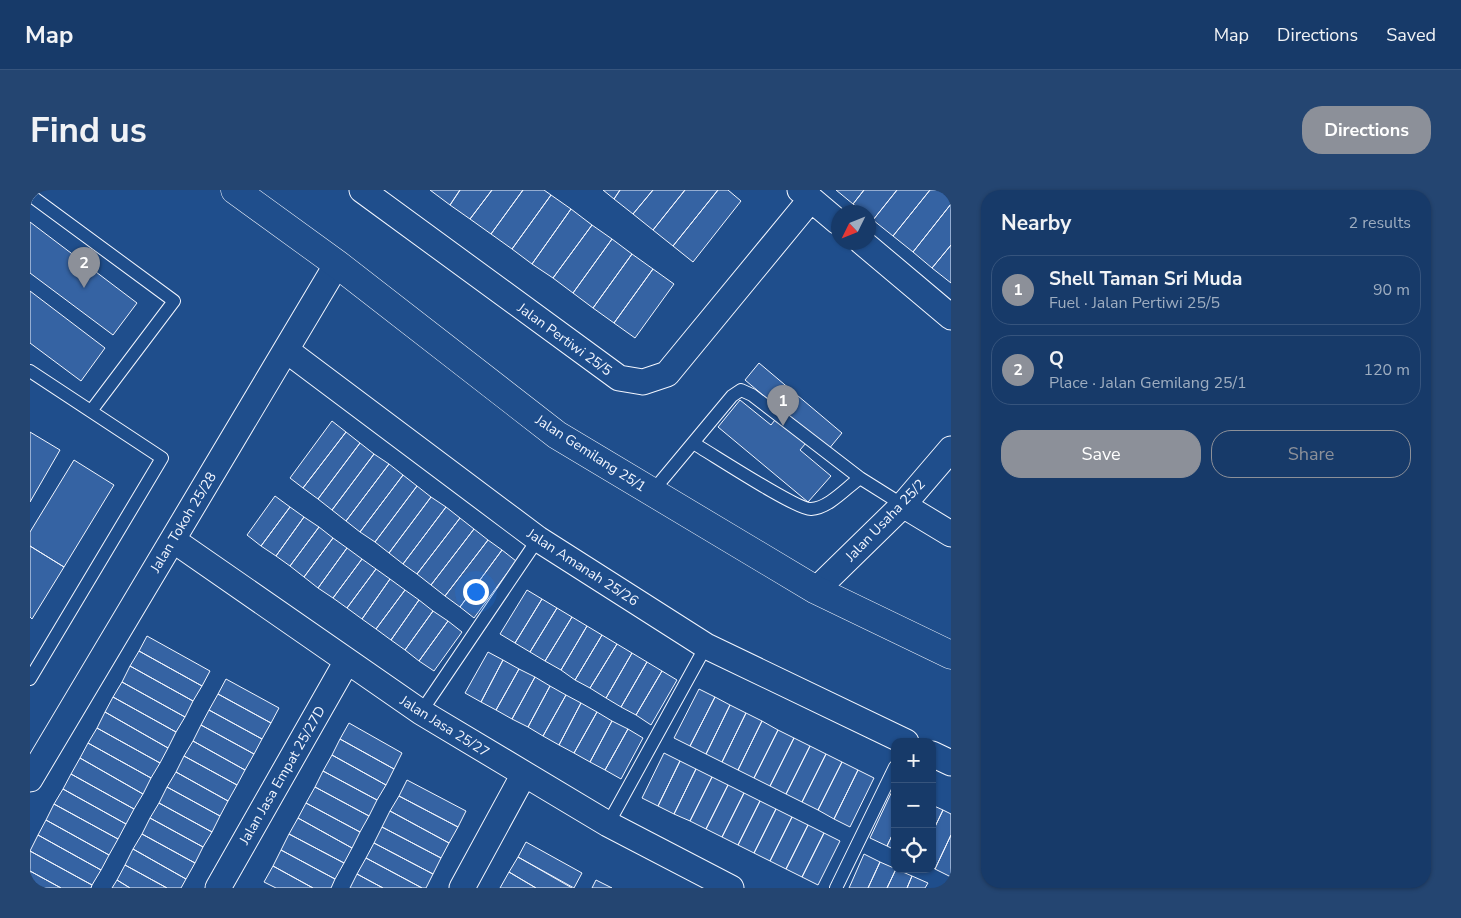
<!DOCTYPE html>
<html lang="en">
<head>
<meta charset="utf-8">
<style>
  body { margin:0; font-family:"Nunito Sans",sans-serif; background:#244571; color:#f1f3f6 }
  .controls { position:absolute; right:15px; bottom:15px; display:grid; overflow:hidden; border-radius:10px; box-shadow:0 1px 4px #0004 }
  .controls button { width:45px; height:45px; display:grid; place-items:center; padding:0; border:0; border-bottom:1px solid #36547d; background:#173a69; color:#f1f3f6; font:25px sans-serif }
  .compass { position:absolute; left:801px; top:15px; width:45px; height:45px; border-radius:50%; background:#173a69; box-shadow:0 1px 4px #0004; rotate:227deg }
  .you { position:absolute; left:445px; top:401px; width:18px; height:18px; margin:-12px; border:4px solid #fff; border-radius:50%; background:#1a73e8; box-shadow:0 0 0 8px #1a73e833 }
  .badge { display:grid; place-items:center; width:32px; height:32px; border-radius:50%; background:#8c9099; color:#fff; font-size:16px; font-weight:700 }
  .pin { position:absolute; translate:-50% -41px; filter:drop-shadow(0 1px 2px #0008) }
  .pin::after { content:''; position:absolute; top:26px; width:18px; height:15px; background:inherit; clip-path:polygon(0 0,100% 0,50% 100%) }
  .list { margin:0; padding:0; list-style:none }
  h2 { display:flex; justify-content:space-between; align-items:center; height:65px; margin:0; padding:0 20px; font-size:21px }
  h2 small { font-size:16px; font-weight:400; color:#9eadc0 }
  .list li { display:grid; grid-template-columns:32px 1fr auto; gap:15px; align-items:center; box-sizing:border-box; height:70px; margin:0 10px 10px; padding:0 10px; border:1px solid #36547d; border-radius:20px }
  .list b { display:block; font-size:19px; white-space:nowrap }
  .list p { margin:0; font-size:16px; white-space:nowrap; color:#9eadc0 }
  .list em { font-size:16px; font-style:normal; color:#9eadc0 }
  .actions { display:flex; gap:10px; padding:15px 20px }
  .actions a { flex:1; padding:11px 0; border:1px solid #8c9099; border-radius:20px; text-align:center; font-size:18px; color:#8c9099 }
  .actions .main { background:#8c9099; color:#fff }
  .icon { flex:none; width:28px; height:28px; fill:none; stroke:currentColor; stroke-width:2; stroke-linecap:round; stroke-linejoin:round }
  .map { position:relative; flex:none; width:921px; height:698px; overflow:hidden; border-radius:20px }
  header { display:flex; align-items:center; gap:30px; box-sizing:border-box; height:70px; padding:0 25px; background:#173a69; border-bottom:1px solid #36547d }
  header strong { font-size:24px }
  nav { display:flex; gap:28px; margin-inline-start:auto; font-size:18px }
  .intro { display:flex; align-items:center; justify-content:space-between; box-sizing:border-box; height:120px; padding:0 30px }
  h1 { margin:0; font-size:35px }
  .button { padding:12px 22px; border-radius:20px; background:#8c9099; color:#fff; font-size:18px; font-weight:700 }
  main { display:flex; gap:30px; padding:0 30px }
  aside { flex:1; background:#173a69; border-radius:20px; box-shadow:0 1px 4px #0004 }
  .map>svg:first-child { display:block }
</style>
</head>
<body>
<header>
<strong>Map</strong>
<nav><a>Map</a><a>Directions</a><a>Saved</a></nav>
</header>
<div class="intro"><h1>Find us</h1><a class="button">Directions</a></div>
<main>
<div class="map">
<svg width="921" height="698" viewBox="0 0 921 698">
  <rect width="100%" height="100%" fill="#1f4e8c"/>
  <path fill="#3563a3" stroke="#f2f6ff" d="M400 0H430L420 15Z
    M430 0H462L440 29 420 15Z
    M462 0H493L461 44 440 29Z
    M493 0H514L521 5 482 59 461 44Z
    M573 0H590L584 9Z
    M590 0H623L603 24 584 9Z
    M623 0H655L623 40 603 24Z
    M655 0H688L643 56 623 40Z
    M688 0H698L711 11 663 72 643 56Z
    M806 0H834L823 14Z
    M834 0H867L843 30 838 27V22H834L823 14Z
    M867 0H900L863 46 843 30Z
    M900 0H921V14L883 62 863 46Z
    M521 5 541 19 502 74 482 59Z
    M921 14V55L902 78 883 62Z
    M541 19 562 35 523 88 502 74Z
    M0 32 107 113 83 145 0 83Z
    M562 35 582 49 543 103 523 88Z
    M582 49 602 64 563 118 543 103Z
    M921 55V93L902 78Z
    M602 64 623 79 584 133 563 118Z
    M623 79 644 94 605 148 584 133Z
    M0 101 75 158 51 191 0 153Z
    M729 173 812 243 798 260 715 190Z
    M710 210 741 235 752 221 782 246 770 260 801 286 778 312 688 237Z
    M302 231 316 242 273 298 260 288Z
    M0 242 30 260 0 312Z
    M316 242 330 253 288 309 273 298Z
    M330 253 344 264 302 320 288 309Z
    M344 264 359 274 316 331 302 320Z
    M44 270 84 295 34 377 0 356V342Z
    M359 274 373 285 330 342 316 331Z
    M373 285 387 296 345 352 330 342Z
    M387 296 401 307 359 363 345 352Z
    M245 306 260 317 231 356 217 345Z
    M401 307 416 317 373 374 359 363Z
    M260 317 274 327 246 366 231 356Z
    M416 317 430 328 387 384 373 374Z
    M274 327 289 337 260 376 246 366Z
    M430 328 444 339 401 395 387 384Z
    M289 337 303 348 274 387 260 376Z
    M444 339 458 350 415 406 401 395Z
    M303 348 317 358 288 398 274 387Z
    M458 350 472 360 430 417 415 406Z
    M0 356 34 377 2 429 0 427Z
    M317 358 332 369 303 408 288 398Z
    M472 360 486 371 444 428 430 417Z
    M332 369 346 379 317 418 303 408Z
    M346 379 360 389 332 429 317 418Z
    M360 389 375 400 346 439 332 429Z
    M375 400 389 410 361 450 346 439Z
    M497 400 512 409 485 453 470 444Z
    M512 409 527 418 500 462 485 453Z
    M389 410 403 421 375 460 361 450Z
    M527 418 542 427 515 471 500 462Z
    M403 421 418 431 389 471 375 460Z
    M542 427 557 436 531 480 515 471Z
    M418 431 432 442 404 481 389 471Z
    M557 436 572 445 545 490 531 480Z
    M572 445 587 454 560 498 545 490Z
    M117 446 180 481 172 496 109 461Z
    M587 454 602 463 576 508 560 498Z
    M109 461 172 496 163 511 100 476Z
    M458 462 473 470 451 512 435 503Z
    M602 463 617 472 591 517 576 508Z
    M473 470 489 479 466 520 451 512Z
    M617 472 632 481 606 525 591 517Z
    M100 476 163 511 155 527 92 492Z
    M489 479 505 487 482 529 466 520Z
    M632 481 647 490 621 535 606 525Z
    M505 487 520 496 498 537 482 529Z
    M196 489 249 518 241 533 188 504Z
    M92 492 155 527 146 542 83 507Z
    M520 496 536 505 513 546 498 537Z
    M669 499 685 507 660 556 644 548Z
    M188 504 241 533 232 549 179 520Z
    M536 505 551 513 529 555 513 546Z
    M83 507 146 542 138 558 75 522Z
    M685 507 700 515 676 564 660 556Z
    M551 513 567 522 544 563 529 555Z
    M700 515 716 523 692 572 676 564Z
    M179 520 232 549 224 564 171 535Z
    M75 522 138 558 130 573 67 538Z
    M567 522 582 531 560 572 544 563Z
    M716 523 732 531 708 580 692 572Z
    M582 531 598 539 575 580 560 572Z
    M732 531 748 540 724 588 708 580Z
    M319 533 372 563 364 579 310 549Z
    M171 535 224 564 215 580 163 551Z
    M67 538 130 573 121 588 58 553Z
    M598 539 613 548 591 589 575 580Z
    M748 540 764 548 740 596 724 588Z
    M764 548 780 556 756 604 740 596Z
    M310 549 364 579 356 595 302 565Z
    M163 551 215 580 207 595 154 566Z
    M58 553 121 588 113 604 50 568Z
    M780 556 796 564 772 612 756 604Z
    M634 563 650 571 628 616 612 608Z
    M796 564 812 572 788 620 772 612Z
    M302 565 356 595 347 610 293 581Z
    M154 566 207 595 198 611 146 582Z
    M50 568 113 604 104 619 41 584Z
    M650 571 666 579 644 624 628 616Z
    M812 572 828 580 804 629 788 620Z
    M666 579 682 587 660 631 644 624Z
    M828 580 844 588 820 637 804 629Z
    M293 581 347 610 339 626 285 597Z
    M146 582 198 611 190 626 137 597Z
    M41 584 104 619 96 634 33 599Z
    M682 587 698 595 676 639 660 631Z
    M377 590 436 621 428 637 369 606Z
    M698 595 714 603 692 647 676 639Z
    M137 597 190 626 182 642 129 613Z
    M285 597 339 626 330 642 276 613Z
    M864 597 865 639 857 656 840 648Z
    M33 599 96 634 88 649 24 614Z
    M714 603 730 611 708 655 692 647Z
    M369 606 428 637 419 653 360 621Z
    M730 611 746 619 724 663 708 655Z
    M129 613 182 642 173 657 120 628Z
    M276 613 330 642 322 658 268 628Z
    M24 614 88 649 79 665 16 630Z
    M902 615 913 620 902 643Z
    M746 619 762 627 740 671 724 663Z
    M913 620 921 624V645L905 679 902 677V643Z
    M360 621 419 653 411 668 352 637Z
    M762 627 778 635 756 679 740 671Z
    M120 628 173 657 165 673 112 644Z
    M268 628 322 658 314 673 259 644Z
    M16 630 79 665 71 680 8 645Z
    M778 635 794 643 772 687 756 679Z
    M352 637 411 668 403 684 344 653Z
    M865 639V660L857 656Z
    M794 643 810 651 788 695 772 687Z
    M112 644 165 673 156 689 103 659Z
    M259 644 314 673 305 689 251 660Z
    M8 645 71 680 62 695 0 661Z
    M921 645V687L905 679Z
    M496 652 552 683 544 698 488 667Z
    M344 653 403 684 396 698H392L336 668Z
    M103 659 156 689 151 698H137L95 675Z
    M251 660 305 689 301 698H283L243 676Z
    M0 661 62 695 61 698H31L0 681Z
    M834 664 850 672 838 698H819Z
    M488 667 542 698H506L479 682Z
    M336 668 392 698H353L327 684Z
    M850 672 866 679 857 698H838Z
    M95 675 137 698H100L87 690Z
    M243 676 283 698H246L234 692Z
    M866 679 882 686 877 698H857Z
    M0 681 31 698H0Z
    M479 682 506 698H470Z
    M327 684 353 698H320Z
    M882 686 898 693 895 698H877Z
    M87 690 100 698H82Z
    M566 690 582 698H562Z"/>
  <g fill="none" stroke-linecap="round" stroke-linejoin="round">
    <g stroke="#f2f6ff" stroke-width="14">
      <path id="lane" d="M0 5 144 111 61 221
        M0 181 132 268 0 489
        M663 253C682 264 767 320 781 319 799 318 816 298 830 288
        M622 302 702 206 711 200 722 205 830 288 873 315
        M391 522 508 349
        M578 634 676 456
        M806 698 865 577"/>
    </g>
    <g stroke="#f2f6ff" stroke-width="27">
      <path id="street" d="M332 0 589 188 613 192 637 184 781 9
        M770 0 808 32
        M832 52 921 127
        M256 160 508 349 676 456 876 552
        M873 315 921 344
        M143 350 391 522 578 634 701 698
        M786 400 873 315 921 259
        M902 564 921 573
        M0 589 307 74
        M188 698 317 471
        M432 698 494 584"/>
    </g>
    <g stroke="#f2f6ff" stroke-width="29">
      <path id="secondary" d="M205 0 307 74 527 245 786 400 921 465"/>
    </g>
    <use href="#lane" stroke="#1f4e8c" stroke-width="12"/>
    <use href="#street" stroke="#1f4e8c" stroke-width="25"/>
    <use href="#secondary" stroke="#1f4e8c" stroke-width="28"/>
  </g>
  <g text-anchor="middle" stroke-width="4" stroke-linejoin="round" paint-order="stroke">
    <g font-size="14" fill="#f2f6ff" stroke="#1f4e8c">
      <text transform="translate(535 149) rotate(36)" y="5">Jalan Pertiwi 25/5</text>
      <text transform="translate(561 263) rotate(33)" y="5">Jalan Gemilang 25/1</text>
      <text transform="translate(855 330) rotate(-46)" y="5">Jalan Usaha 25/2</text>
      <text transform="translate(153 332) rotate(-59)" y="5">Jalan Tokoh 25/28</text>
      <text transform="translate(553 377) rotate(33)" y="5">Jalan Amanah 25/26</text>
      <text transform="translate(415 536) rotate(32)" y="5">Jalan Jasa 25/27</text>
      <text transform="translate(252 585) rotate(-60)" y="5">Jalan Jasa Empat 25/27D</text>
    </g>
  </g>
</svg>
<div class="controls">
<button>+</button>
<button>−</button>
<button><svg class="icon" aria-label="locate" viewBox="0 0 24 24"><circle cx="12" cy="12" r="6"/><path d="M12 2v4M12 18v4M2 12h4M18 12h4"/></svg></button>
</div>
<svg class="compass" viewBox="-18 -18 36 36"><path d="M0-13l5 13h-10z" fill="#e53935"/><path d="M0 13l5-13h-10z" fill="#9eadc0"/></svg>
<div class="you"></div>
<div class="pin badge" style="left:753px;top:236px">1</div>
<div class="pin badge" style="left:54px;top:98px">2</div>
</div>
<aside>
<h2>Nearby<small>2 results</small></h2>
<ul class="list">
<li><span class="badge">1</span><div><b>Shell Taman Sri Muda</b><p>Fuel · Jalan Pertiwi 25/5</p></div><em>90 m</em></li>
<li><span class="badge">2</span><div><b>Q</b><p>Place · Jalan Gemilang 25/1</p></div><em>120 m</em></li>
</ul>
<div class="actions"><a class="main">Save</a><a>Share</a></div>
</aside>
</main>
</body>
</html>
